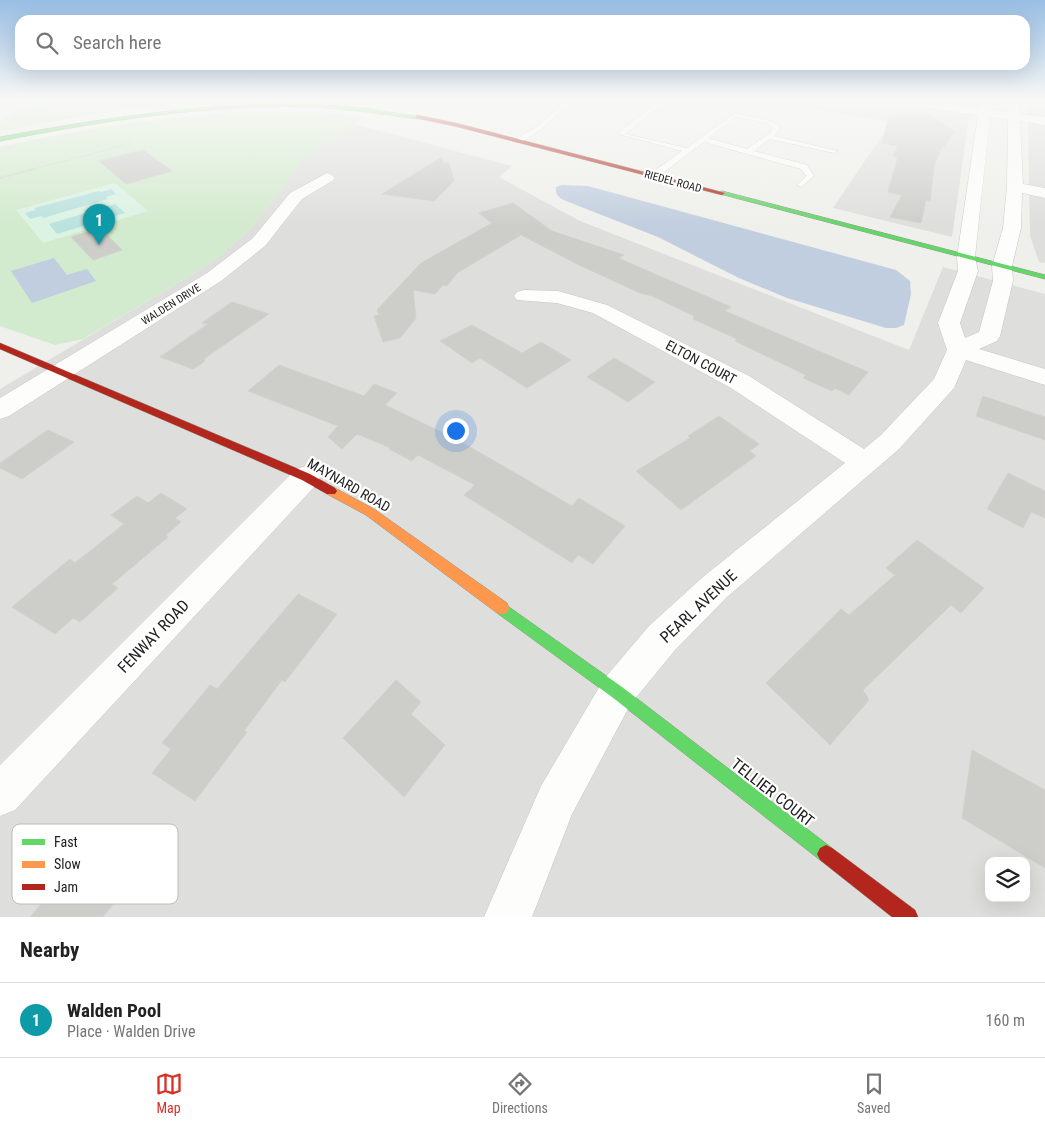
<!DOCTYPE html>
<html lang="en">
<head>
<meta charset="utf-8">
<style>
  body { margin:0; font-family:"Roboto Condensed",sans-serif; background:#f6f6f6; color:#222 }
  .controls { position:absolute; right:15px; bottom:15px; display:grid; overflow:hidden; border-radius:10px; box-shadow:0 5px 20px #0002 }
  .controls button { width:45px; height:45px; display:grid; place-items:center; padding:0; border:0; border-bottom:1px solid #e0e0e0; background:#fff; color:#222; font:25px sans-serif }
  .you { position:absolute; left:455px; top:430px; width:18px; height:18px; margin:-12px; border:4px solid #fff; border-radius:50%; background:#1a73e8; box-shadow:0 0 0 8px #1a73e833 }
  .badge { display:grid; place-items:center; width:32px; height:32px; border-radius:50%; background:#d93025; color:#fff; font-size:16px; font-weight:700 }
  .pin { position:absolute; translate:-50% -41px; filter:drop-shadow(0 1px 2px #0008) }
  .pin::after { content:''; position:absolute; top:26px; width:18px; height:15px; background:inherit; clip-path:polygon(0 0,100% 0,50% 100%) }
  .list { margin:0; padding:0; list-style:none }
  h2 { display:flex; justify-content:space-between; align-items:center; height:65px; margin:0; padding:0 20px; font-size:21px }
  h2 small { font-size:16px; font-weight:400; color:#767676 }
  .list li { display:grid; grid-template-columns:32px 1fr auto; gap:15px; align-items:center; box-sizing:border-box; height:75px; padding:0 20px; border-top:1px solid #e0e0e0 }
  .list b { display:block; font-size:19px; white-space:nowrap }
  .list p { margin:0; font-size:16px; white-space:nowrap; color:#767676 }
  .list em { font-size:16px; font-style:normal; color:#767676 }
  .icon { flex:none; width:28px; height:28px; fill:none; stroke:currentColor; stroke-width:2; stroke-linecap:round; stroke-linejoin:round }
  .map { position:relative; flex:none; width:1045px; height:917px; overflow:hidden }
  .search { position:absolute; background:#fff; box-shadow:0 5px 20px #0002; left:15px; right:15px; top:15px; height:55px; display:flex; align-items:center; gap:12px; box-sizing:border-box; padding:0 18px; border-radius:15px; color:#767676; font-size:19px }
  .sheet { height:140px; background:#fff }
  nav { display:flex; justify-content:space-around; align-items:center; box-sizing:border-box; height:70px; border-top:1px solid #e0e0e0; background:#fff; font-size:14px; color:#767676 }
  nav a { display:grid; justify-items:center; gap:2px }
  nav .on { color:#d93025 }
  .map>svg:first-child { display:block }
</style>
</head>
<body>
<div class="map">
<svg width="1045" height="917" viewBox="0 0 1045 917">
  <rect width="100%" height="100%" fill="#efefeb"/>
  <path fill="#dededc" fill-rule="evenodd" d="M753 99H966L969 117 952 237 833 208 891 122Z
    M1026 99H1045V263L1039 262 1030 236 1028 125Z
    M354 124 512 166 499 177 580 221 909 350 943 267 1045 294V917H0V389L195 273 222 254 252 227 303 160ZM989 861H1026V898H989Z"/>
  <path fill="#d2eacd" d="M43 99H204L116 110 0 131V122L21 108Z
    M231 113H320L364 117 303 160 252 227 222 254 195 273 83 339 55 345 0 326V147C76 130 153 118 231 113Z"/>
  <path fill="#dbf3e3" d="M115 183 148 211 43 243 16 210Z"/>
  <path fill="#bae2df" d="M111 189 116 194 106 197 108 199 43 218 41 216 30 219 25 213 36 210 34 208 99 191 101 192Z
    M115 204 125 213 57 234 49 224Z"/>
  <path fill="#c1cedf" d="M562 185 588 186 896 270 910 281 911 294 904 325 896 328H886L787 298 739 278 658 237 566 201C559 198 555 195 556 187Z
    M54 258 67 275 87 269 96 281 32 303 11 271Z"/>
  <path fill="#cdcdca" stroke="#d2d1cc" d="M890 114H928L954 131 944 147 942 146 934 166 930 201 926 200 921 223 890 217 902 195 888 192 898 157 893 156 898 146 882 143Z
    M143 150 172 171 126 184 99 161Z
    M442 157 443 163H449L454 181 434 201 382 194Z
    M513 203 552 231 624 255 618 258 731 307 725 311 868 372 849 395 835 388 832 391 803 378 806 375 735 341 737 339 693 319 694 316 652 296 640 293 579 265 521 235 457 273 447 286 443 285 435 294 413 290 416 318 400 338 383 342 374 316 379 315 377 310 421 263 492 223 479 213Z
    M100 228 122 250 93 260 71 237Z
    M232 302 269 314 205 358 204 362 193 369 160 357 208 324 202 323Z
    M472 325 522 353 541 342 571 360 527 388 480 358 472 363 440 341Z
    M614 358 628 366 655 382 628 402 587 377Z
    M279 365 364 396 374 384 397 393 385 405 458 440 572 506 579 498 625 526 593 564 578 555 572 563 464 495 475 485 418 455 412 461 389 449 391 448 357 434 342 449 328 437 338 426 248 391Z
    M983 396 1045 417V440L976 416Z
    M719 416 759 444 750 451 756 456 681 510 636 471 690 438 688 436Z
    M48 430 74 442 22 479 0 468V463Z
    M1008 473 1045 491V518L1031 512 1023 528 987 509Z
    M161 493 187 509 175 518 181 522 166 535 168 537 112 584 118 588 80 622 73 618 55 634 12 607 70 559 75 563 124 524 111 515 137 496 148 503Z
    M917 540 984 588 961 613 951 605 863 690 869 700 830 745 766 683 841 609 849 615 895 575 886 568Z
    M298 594 337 614 285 682 282 680 244 731 247 732 195 801 152 773 171 749 162 743 210 685 217 689Z
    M396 680 421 702 411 714 445 745 404 797 343 738Z
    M972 750 1045 790V868L962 818Z
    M103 827 146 862 103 917H30L60 882 58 879Z"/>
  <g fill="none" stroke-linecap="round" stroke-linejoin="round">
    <g stroke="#c6c6c4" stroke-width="1">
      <path id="lane" d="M547 99H580C577 101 573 102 570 105 556 114 531 143 515 142V140L539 125 564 103Z
        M632 99H647L664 103 625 134 687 148 735 113 771 121 780 127 774 136 838 151 834 153 770 139 754 151 807 165 814 176 801 187 797 185 806 176 801 169 704 142 656 178H650V174L682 151 619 134V132L656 104ZM736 117 767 123 773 128 771 132 747 149 708 138Z"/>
    </g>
    <g stroke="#c6c6c4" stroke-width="1">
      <path id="street" d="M279 99H292L284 108 280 109 274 105Z
        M887 99H918L979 108 980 99H992L991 109 1007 112 1005 99H1017L1020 114 1045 117V125L1020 121 1023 184 1045 188V198L1022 193 1021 228 1012 266 1013 281 1000 336 997 341 979 349 1045 369V385L966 360 954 388 899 449 727 597 675 650 630 705 572 814 532 917H484L541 786 604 679 649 626 703 577 845 463 731 388 593 313 557 303 517 300 514 296 517 292 524 290 558 291 607 305 749 376 864 449 881 435 934 379 947 350 938 323 958 271 957 257 978 115 893 103ZM990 117 1008 119 1007 187 1003 228 992 266 993 281 979 332 965 338 960 323 978 271 975 257Z
        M327 173 332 175 335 178 332 181 302 199 265 246 221 281 9 416 0 419V398L207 273 253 238 290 193Z
        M306 466 316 469 320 477 316 485 15 810 0 816V765L296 469Z"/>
    </g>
    <g stroke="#909884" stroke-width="1">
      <path id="fast" d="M260 104H312L365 108 420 117 417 119C382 114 347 109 312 107 206 104 103 121 0 141V137C86 121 172 108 260 104Z
        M722 191 1045 275V279L720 194V192Z
        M502 602 622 687 832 848 835 854 832 860 826 863 820 860 612 697 497 613 495 608 497 603Z"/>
    </g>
    <g stroke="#909884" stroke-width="1">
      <path id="slow" d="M331 486 374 509 507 603 509 608 507 613 502 614 497 613 366 515 327 494 325 491 327 488Z"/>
    </g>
    <g stroke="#909884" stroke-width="1">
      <path id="jam" d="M417 115 456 123 725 193 722 195 454 126 415 118Z
        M0 343 310 474 335 488 337 491 335 494H327L302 480 0 349Z
        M826 845 832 848 915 910 918 917H892L820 860 817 854 820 848Z"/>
    </g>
    <path stroke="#d3ccc7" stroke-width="1" stroke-dasharray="1 1" stroke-linecap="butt" d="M31 113 71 99
      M30 170 114 148 132 140"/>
    <path stroke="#d3ccc7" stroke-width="2" stroke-dasharray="1 1" stroke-linecap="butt" d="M0 178 35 169"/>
    <use href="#lane" fill="#fdfdfc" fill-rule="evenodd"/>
    <use href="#street" fill="#fdfdfc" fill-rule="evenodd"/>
    <use href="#fast" fill="#63d668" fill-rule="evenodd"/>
    <use href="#slow" fill="#ff974d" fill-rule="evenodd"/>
    <use href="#jam" fill="#b3261e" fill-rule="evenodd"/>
  </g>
  <linearGradient id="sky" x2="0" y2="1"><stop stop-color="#98bee4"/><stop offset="0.44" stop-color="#f8f8f6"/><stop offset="1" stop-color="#f8f8f6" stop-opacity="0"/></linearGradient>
  <rect width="1045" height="227" fill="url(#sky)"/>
  <g text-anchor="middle" stroke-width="4.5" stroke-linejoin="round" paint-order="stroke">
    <g font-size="11" fill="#212121" stroke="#fff">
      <text transform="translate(673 181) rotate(15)" y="4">RIEDEL ROAD</text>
      <text transform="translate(171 304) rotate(-32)" y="4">WALDEN DRIVE</text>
    </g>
    <g font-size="14" fill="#212121" stroke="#fff">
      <text transform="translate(701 362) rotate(28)" y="5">ELTON COURT</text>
      <text transform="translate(349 485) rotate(30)" y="5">MAYNARD ROAD</text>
    </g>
    <g font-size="16" fill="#212121" stroke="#fff">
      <text transform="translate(698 606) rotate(-43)" y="6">PEARL AVENUE</text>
      <text transform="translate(153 636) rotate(-46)" y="6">FENWAY ROAD</text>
      <text transform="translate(773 792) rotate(38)" y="6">TELLIER COURT</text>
    </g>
  </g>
  <rect x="12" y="824" width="166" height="80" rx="8" fill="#fff" stroke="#bcbcbc" stroke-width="1"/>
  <rect x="22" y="839" width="23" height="6" fill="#63d668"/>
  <rect x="22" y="861" width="23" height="7" fill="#ff974d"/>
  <rect x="22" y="884" width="23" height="6" fill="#b3261e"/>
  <g font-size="14" fill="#212121">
    <text x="54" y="847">Fast</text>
    <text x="54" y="869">Slow</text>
    <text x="54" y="892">Jam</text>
  </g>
</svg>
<div class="controls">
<button><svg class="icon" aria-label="layers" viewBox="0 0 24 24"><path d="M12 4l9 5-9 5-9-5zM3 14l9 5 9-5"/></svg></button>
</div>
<div class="you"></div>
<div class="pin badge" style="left:99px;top:245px;background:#0f9aa8">1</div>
<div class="search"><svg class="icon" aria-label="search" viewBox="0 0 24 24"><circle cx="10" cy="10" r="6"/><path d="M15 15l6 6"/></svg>Search here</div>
</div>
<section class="sheet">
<h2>Nearby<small></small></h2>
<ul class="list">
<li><span class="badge" style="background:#0f9aa8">1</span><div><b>Walden Pool</b><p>Place · Walden Drive</p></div><em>160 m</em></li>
</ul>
</section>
<nav>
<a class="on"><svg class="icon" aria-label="map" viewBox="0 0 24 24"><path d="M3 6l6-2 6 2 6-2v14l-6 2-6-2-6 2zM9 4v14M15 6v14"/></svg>Map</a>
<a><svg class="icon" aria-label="directions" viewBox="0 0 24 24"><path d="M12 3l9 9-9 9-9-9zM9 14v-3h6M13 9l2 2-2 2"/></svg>Directions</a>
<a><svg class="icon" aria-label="saved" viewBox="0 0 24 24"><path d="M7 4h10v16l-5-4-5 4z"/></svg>Saved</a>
</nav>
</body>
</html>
